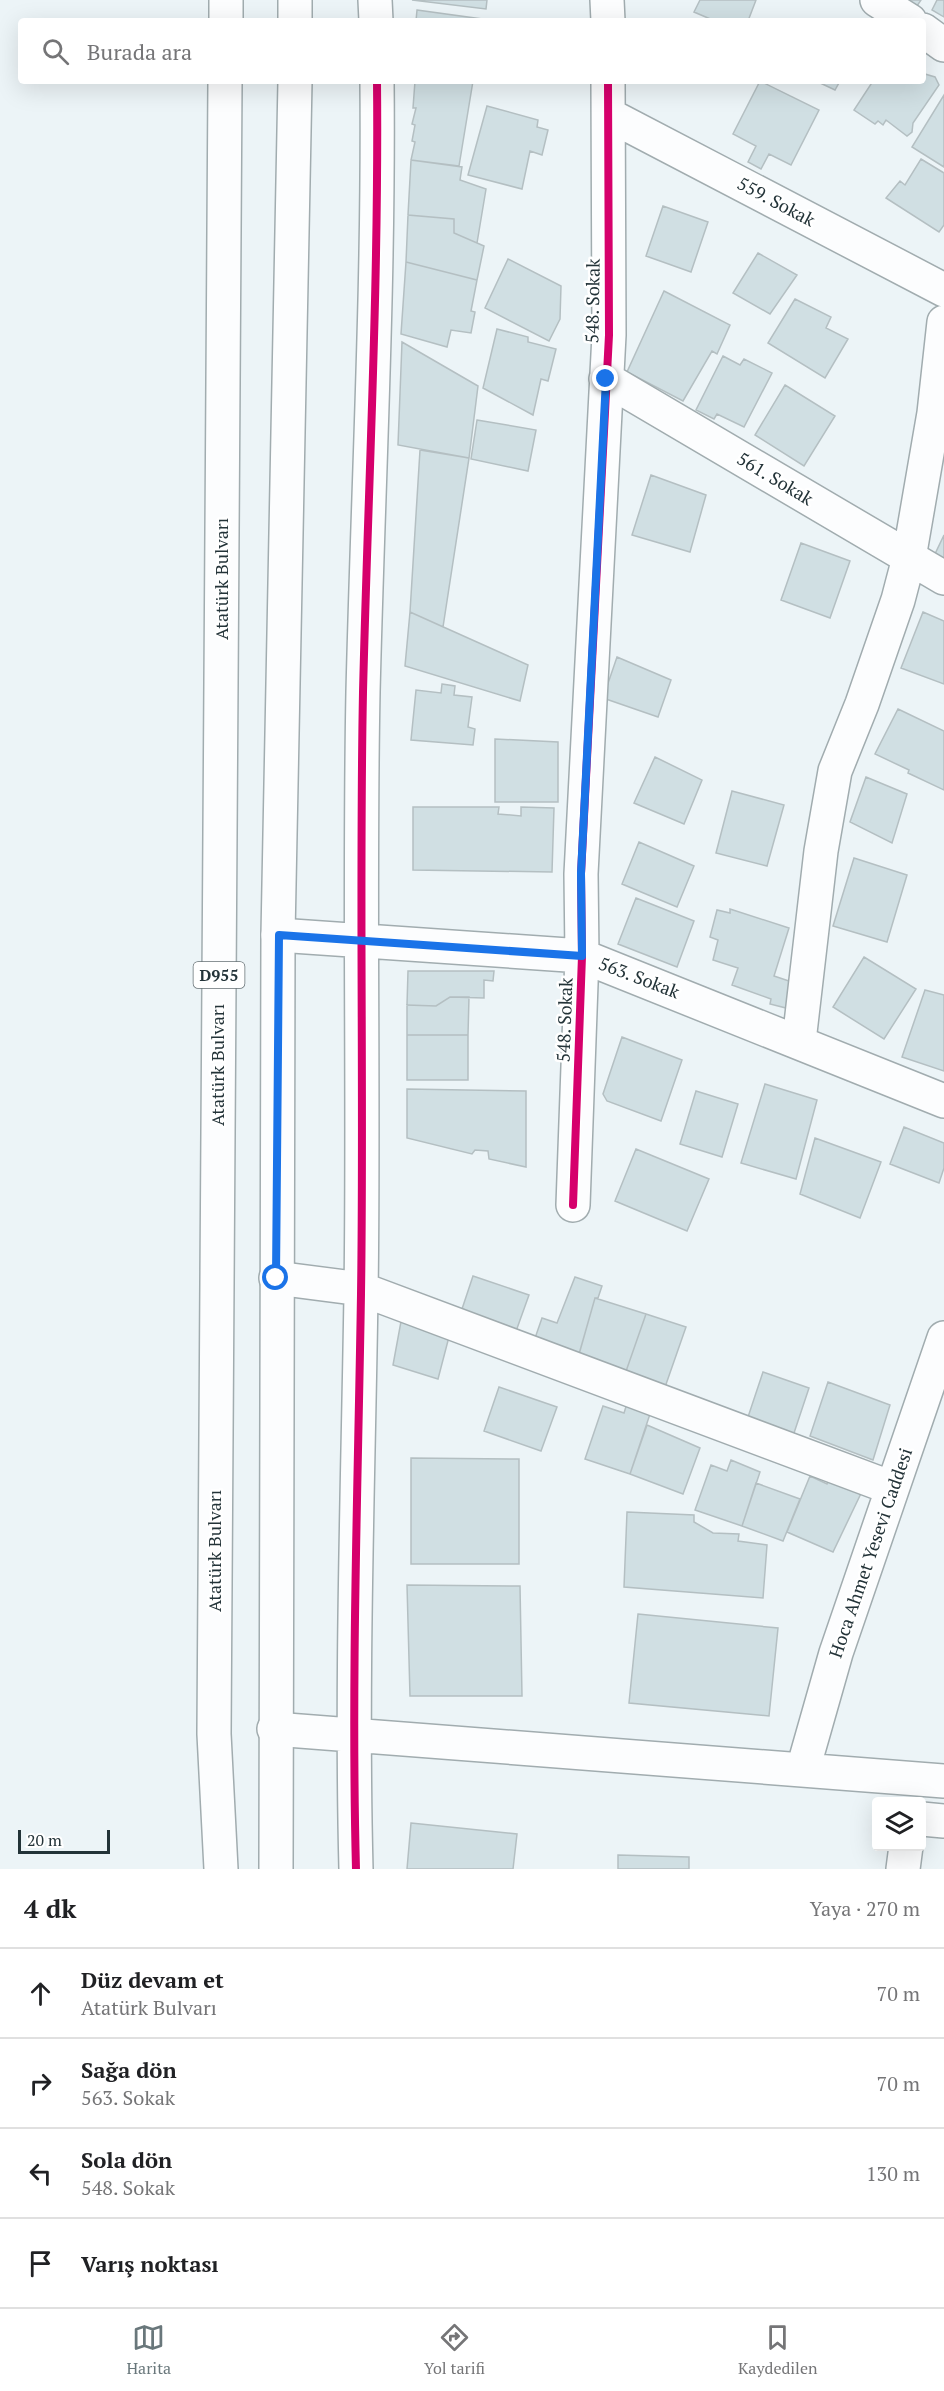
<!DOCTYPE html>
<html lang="tr">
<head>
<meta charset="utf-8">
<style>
  body { margin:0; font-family:"PT Serif",serif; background:#f2f2f2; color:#202124 }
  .controls { position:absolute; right:18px; bottom:18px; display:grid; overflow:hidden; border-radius:6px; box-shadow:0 6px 24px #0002 }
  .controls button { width:54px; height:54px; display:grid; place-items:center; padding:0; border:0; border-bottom:2px solid #e0e0e0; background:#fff; color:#202124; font:30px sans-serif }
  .scale { position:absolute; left:18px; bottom:15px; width:92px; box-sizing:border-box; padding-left:6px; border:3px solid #233338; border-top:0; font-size:16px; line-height:21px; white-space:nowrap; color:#233338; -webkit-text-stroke:4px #fff; paint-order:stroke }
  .stop { position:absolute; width:18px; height:18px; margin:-14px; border:4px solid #1a73e8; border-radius:50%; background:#fff }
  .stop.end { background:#1a73e8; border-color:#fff; box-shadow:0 2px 6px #0008 }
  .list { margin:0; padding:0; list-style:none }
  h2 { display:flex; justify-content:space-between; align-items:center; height:78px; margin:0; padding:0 24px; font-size:26px }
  h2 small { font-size:20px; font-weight:400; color:#757577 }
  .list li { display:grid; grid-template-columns:39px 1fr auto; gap:18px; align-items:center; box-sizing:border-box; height:90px; padding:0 24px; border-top:2px solid #e0e0e0 }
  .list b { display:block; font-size:22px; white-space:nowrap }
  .list p { margin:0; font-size:20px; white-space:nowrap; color:#757577 }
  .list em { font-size:20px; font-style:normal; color:#757577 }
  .icon { flex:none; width:33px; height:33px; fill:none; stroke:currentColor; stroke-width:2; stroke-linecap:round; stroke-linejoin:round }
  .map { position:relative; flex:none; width:944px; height:1869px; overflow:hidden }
  .search { position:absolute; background:#fff; box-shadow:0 6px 24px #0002; left:18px; right:18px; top:18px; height:66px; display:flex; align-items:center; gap:15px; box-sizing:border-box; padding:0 21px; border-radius:6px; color:#757577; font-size:22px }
  .sheet { height:438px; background:#fff }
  nav { display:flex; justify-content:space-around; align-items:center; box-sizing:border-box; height:84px; border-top:2px solid #e0e0e0; background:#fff; font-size:16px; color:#757577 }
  nav a { display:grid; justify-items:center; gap:3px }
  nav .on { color:#69777b }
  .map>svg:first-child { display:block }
</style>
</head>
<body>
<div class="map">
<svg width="944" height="1869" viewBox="0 0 944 1869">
  <rect width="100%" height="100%" fill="#ecf4f7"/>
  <path fill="#d0dfe3" stroke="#b4bfc2" stroke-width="1.5" d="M412 0H487L486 9Z
    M700 0H756L748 21H715L694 12Z
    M908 0H921L917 6Z
    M937 0H944V17L932 10Z
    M417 10 482 19V21H416Z
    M925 74 935 77 939 85 913 123 912 132 907 136 886 120 883 125 878 121 875 124 854 110 873 81H923Z
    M415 81H473L459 166 411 160 415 142 412 141 415 125 412 124 416 108H413Z
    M760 81 819 110 791 165 769 154 761 169 748 162 756 146 733 134Z
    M816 81H840L835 90Z
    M944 95V167L912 147Z
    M487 106 538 120 537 127 548 130 542 155 530 151 522 189 468 175Z
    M921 159 944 173V225L939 232 886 198 900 181 905 185Z
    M411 160 462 167 460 180 486 189 477 243 454 233V219L408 215Z
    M663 206 708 222 691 272 646 256Z
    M408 215 454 219V233L484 246 477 280 406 262Z
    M758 253 797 275 770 314 733 293Z
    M508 259 561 286 560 319 549 341 485 308Z
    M406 262 477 280 471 311 475 312 471 333 451 330 447 347 401 334Z
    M664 291 730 325 717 354 712 351 683 401 627 372Z
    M795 299 831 317 826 328 848 339 825 378 768 343Z
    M497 329 528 337V342L556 349 548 381 541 379 533 415 483 388Z
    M402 342 478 386 469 458 398 445Z
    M723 356 740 365 744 359 772 373 744 427 717 414 714 419 696 410Z
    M785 385 835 416 804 466 755 435Z
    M477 420 536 430 528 471 471 459Z
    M420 450 469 458 443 627 410 612Z
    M651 475 706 495 690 552 632 535Z
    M944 535V562L934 556Z
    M801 543 850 561 830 618 781 600Z
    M410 612 528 665 520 701 405 666Z
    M923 612 944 621V684L901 668Z
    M617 657 671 680 658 717 603 698Z
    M442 684 455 686 454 695 472 697 468 727 475 729 473 745 411 740 416 690 441 693Z
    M898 709 944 731V790L908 773 909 770 875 754Z
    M495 739 558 742V802H495Z
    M655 757 702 780 684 824 634 803Z
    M866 777 907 794 892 843 850 822Z
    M732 791 784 805 767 866 716 853Z
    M413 807H499L498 814 521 816V807L554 808 552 872 413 870Z
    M639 842 694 866 677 907 622 884Z
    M854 858 907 875 887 942 833 926Z
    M636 898 694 921 677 967 618 944Z
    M730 909 789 928 774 976 792 982 786 1008 770 1004 771 999 732 985 738 968 713 960 718 940 710 937 717 910 730 913Z
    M864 957 916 989 884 1039 833 1007Z
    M408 971H494L493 981 484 980V998L450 997 436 1006 407 1005Z
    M925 990 944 995V1071L902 1057Z
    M450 997H469L468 1035H407V1005L436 1006Z
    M407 1035H468V1080H407Z
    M622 1037 682 1060 661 1121 607 1101 603 1094Z
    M765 1084 817 1100 796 1179 741 1163Z
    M407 1089 526 1091V1167L489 1159 488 1151 475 1150 472 1154 407 1138Z
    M696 1091 738 1104 722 1157 680 1144Z
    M904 1127 944 1143V1168L939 1183 890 1164Z
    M815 1138 881 1162 860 1218 800 1194Z
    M636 1149 709 1179 687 1231 615 1201Z
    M473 1276 529 1295 515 1334 460 1315Z
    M575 1277 602 1286 598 1298H595L578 1358 534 1341 542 1318 557 1323Z
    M595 1298 646 1314 624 1377 577 1361Z
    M646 1314 686 1327 664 1390 624 1377Z
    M402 1316 450 1333 438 1379 393 1365Z
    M763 1372 809 1388 793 1436 747 1420Z
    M828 1382 890 1405 873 1460 810 1436Z
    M499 1387 557 1407 541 1451 484 1431Z
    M629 1397 653 1405 630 1474 585 1459 603 1406 624 1413Z
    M647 1425 700 1448 683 1494 630 1474Z
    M411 1458 519 1459V1564H411Z
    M731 1460 760 1472 742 1526 695 1510 711 1465 727 1471Z
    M832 1470 866 1483 833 1552 787 1532 810 1476 827 1484Z
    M756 1483 800 1499 783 1541 742 1526Z
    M627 1512 694 1515V1522L713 1533 739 1534 738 1541 767 1545 763 1598 624 1587Z
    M407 1585 520 1586 522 1696H410Z
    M638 1614 778 1628 769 1716 629 1703Z
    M411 1823 517 1834 513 1869H407Z
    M618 1855 689 1857V1869H618Z"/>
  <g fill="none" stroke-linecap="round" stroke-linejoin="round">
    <g stroke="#a1acaf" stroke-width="36">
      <path id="minor" d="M375 0 376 21
        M607 0 608 21
        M877 0 910 21
        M923 30 944 45
        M609 115 944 290
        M606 379 944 578
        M278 935 582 956 944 1101
        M799 1041 821 851 835 771 862 704 898 600 909 558 934 413 944 322
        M573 1205 582 956 581 874 609 335 608 81
        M276 1278 361 1289 892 1488
        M274 1729 944 1781
        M803 1769 836 1653 944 1338
        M922 1819 944 1821
        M356 1869C351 1677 358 1486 361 1294 364 1093 359 893 363 692 368 488 379 285 377 81
        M903 1869 906 1846"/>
    </g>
    <g stroke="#a1acaf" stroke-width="36">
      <path id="major" d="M295 0V21
        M226 21V0
        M221 1869 214 1734 225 81
        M276 1869 278 935 295 81"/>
    </g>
    <use href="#minor" stroke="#fcfdfe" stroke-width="33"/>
    <use href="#major" stroke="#fcfdfe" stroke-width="33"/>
    <g stroke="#fff" stroke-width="11">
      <path id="cycleway" d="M573 1205 582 956 581 874 609 335 608 81
        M356 1869C351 1677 358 1486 361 1294 364 1093 359 893 363 692 368 488 379 285 377 81"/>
    </g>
    <use href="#cycleway" stroke="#d6006c" stroke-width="8"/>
  </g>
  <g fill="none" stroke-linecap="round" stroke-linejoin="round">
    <path stroke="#1a73e8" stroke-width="8" d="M276 1278 279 935 582 956 581 873 606 379"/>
  </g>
  <g text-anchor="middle" stroke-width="5" stroke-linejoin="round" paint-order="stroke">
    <rect fill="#fff" stroke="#657074" stroke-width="1.5" x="193.5" y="962" width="51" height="26" rx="4.5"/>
    <g font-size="16" font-weight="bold" fill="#233338">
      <text x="219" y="981">D955</text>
    </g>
    <g font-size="18" fill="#233338" stroke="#fff">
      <text transform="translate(776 202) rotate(28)" y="6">559. Sokak</text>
      <text transform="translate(593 301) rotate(-89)" y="6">548. Sokak</text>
      <text transform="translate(775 479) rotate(31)" y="6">561. Sokak</text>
      <text transform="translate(222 579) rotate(-90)" y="6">Atatürk Bulvarı</text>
      <text transform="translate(639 978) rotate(21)" y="6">563. Sokak</text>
      <text transform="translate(565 1020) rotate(-88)" y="6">548. Sokak</text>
      <text transform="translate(218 1065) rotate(-90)" y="6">Atatürk Bulvarı</text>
      <text transform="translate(215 1551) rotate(-90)" y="6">Atatürk Bulvarı</text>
      <text transform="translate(871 1553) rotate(-71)" y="6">Hoca Ahmet Yesevi Caddesi</text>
    </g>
  </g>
</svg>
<div class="controls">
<button><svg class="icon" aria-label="layers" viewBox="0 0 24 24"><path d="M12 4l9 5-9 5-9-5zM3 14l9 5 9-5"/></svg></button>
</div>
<div class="scale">20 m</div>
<div class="stop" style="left:276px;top:1278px"></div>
<div class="stop end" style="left:606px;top:379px"></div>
<div class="search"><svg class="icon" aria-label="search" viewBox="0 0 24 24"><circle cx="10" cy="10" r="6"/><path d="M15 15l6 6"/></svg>Burada ara</div>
</div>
<section class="sheet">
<h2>4 dk<small>Yaya · 270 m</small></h2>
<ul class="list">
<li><svg class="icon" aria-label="ahead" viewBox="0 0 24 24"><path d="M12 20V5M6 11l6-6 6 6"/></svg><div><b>Düz devam et</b><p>Atatürk Bulvarı</p></div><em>70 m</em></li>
<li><svg class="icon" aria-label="right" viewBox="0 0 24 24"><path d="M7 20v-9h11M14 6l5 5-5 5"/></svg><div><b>Sağa dön</b><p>563. Sokak</p></div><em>70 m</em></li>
<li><svg class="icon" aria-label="left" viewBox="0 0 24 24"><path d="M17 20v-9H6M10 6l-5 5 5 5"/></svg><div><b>Sola dön</b><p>548. Sokak</p></div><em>130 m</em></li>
<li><svg class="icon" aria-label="arrive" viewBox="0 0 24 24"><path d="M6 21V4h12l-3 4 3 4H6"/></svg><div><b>Varış noktası</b></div></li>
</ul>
</section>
<nav>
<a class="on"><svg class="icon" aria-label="map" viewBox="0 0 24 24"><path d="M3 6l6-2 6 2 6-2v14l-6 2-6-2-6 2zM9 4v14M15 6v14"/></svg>Harita</a>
<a><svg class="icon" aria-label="directions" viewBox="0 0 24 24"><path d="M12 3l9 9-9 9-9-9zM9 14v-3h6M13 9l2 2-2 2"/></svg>Yol tarifi</a>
<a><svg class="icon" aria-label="saved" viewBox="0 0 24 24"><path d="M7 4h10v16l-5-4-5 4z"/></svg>Kaydedilen</a>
</nav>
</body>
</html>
